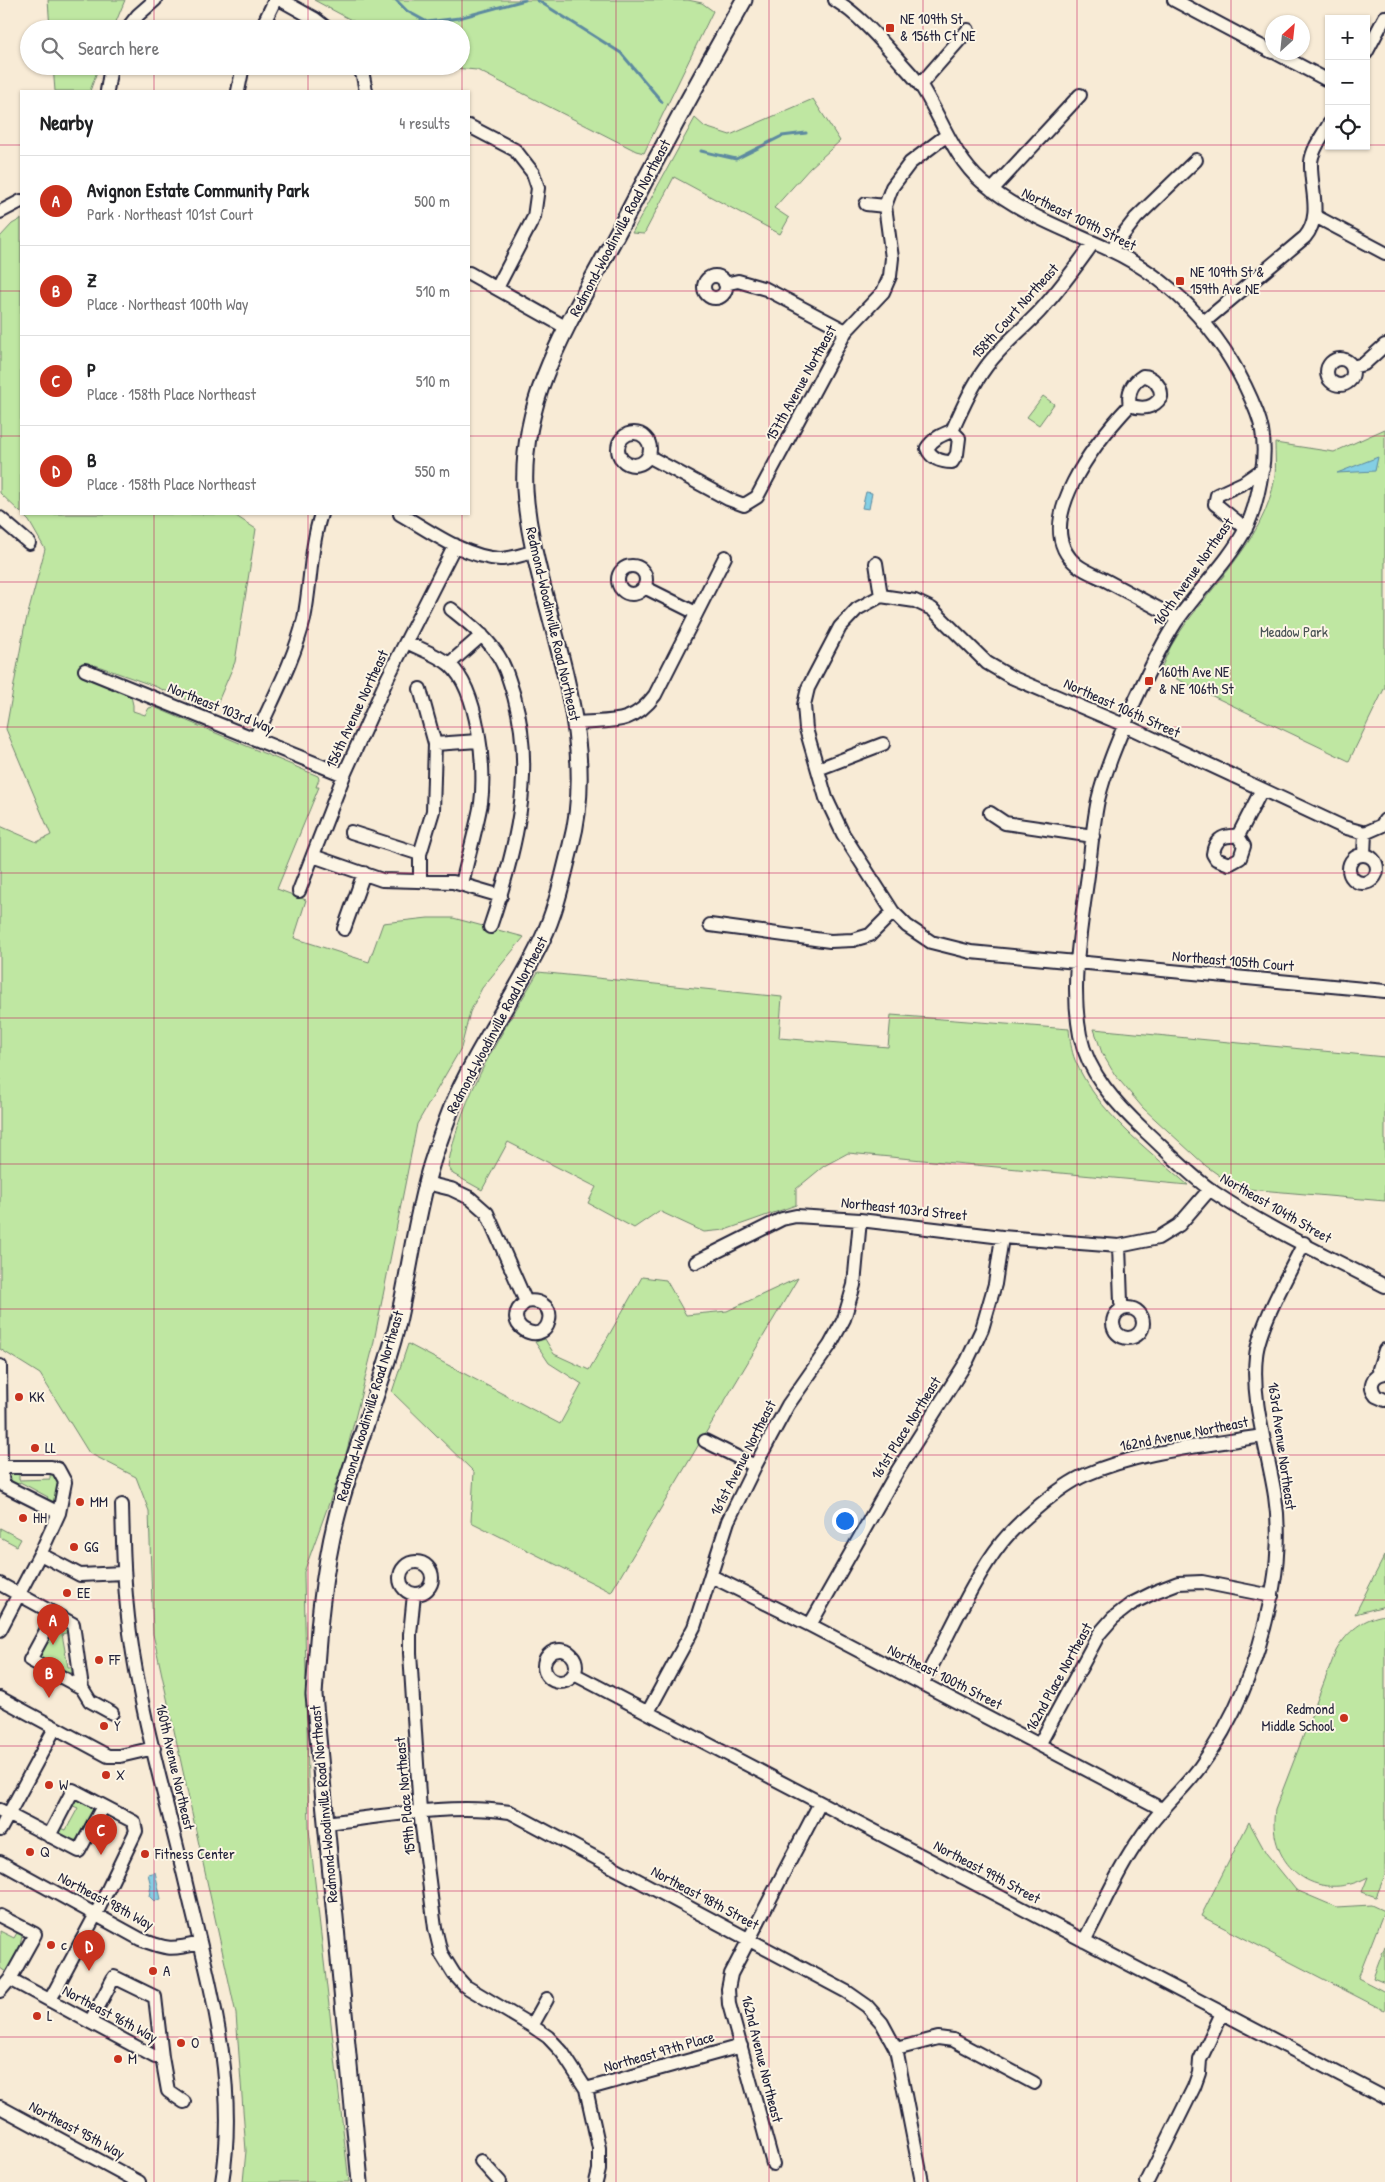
<!DOCTYPE html>
<html lang="en">
<head>
<meta charset="utf-8">
<style>
  body { margin:0; font-family:"Patrick Hand",sans-serif; background:#f6f6f6; color:#202124 }
  .controls { position:absolute; right:15px; top:15px; display:grid; overflow:hidden; border-radius:0px; box-shadow:0 1px 4px #0004 }
  .controls button { width:45px; height:45px; display:grid; place-items:center; padding:0; border:0; border-bottom:1px solid #e0e0e0; background:#fff; color:#202124; font:25px sans-serif }
  .compass { position:absolute; left:1265px; top:15px; width:45px; height:45px; border-radius:50%; background:#fff; box-shadow:0 1px 4px #0004; rotate:27deg }
  .you { position:absolute; left:844px; top:1520px; width:18px; height:18px; margin:-12px; border:4px solid #fff; border-radius:50%; background:#1a73e8; box-shadow:0 0 0 8px #1a73e833 }
  .badge { display:grid; place-items:center; width:32px; height:32px; border-radius:50%; background:#c8321e; color:#fff; font-size:16px; font-weight:700 }
  .pin { position:absolute; translate:-50% -41px; filter:drop-shadow(0 1px 2px #0008) }
  .pin::after { content:''; position:absolute; top:26px; width:18px; height:15px; background:inherit; clip-path:polygon(0 0,100% 0,50% 100%) }
  .list { margin:0; padding:0; list-style:none }
  h2 { display:flex; justify-content:space-between; align-items:center; height:65px; margin:0; padding:0 20px; font-size:21px }
  h2 small { font-size:16px; font-weight:400; color:#757577 }
  .list li { display:grid; grid-template-columns:32px 1fr auto; gap:15px; align-items:center; box-sizing:border-box; height:90px; padding:0 20px; border-top:1px solid #e0e0e0 }
  .list b { display:block; font-size:19px; white-space:nowrap }
  .list p { margin:0; font-size:16px; white-space:nowrap; color:#757577 }
  .list em { font-size:16px; font-style:normal; color:#757577 }
  .icon { flex:none; width:28px; height:28px; fill:none; stroke:currentColor; stroke-width:2; stroke-linecap:round; stroke-linejoin:round }
  .map { position:relative; flex:none; width:1385px; height:2182px; overflow:hidden }
  .search { position:absolute; background:#fff; box-shadow:0 1px 4px #0004; left:20px; top:20px; width:450px; height:55px; display:flex; align-items:center; gap:12px; box-sizing:border-box; padding:0 18px; border-radius:28px; color:#757577; font-size:19px }
  .panel { position:absolute; background:#fff; box-shadow:0 1px 4px #0004; left:20px; top:90px; width:450px; height:425px; border-radius:0px }
  .map>svg:first-child { display:block }
</style>
</head>
<body>
<div class="map">
<svg width="1385" height="2182" viewBox="0 0 1385 2182">
  <rect width="100%" height="100%" fill="#f8ebd6"/>
  <filter id="ink" filterUnits="userSpaceOnUse"><feTurbulence type="fractalNoise" baseFrequency=".02" numOctaves="2"/><feDisplacementMap in="SourceGraphic" scale="10" xChannelSelector="R" yChannelSelector="G"/><feConvolveMatrix kernelMatrix="1 2 1 2 8 2 1 2 1" color-interpolation-filters="sRGB"/></filter>
  <g filter="url(#ink)">
    <path fill="#bfe7a2" stroke="#70846e" d="M48 0H125L113 29H50Z
      M314 0H688L702 3 713 11 644 153 636 151 477 70 431 66H461V29H368Z
      M53 66H99L90 91H55Z
      M813 99 840 141 810 168 774 208 789 218 780 234 674 177 644 234 632 233 695 118 705 127 730 135Z
      M21 219V513L0 493V237L12 224Z
      M1043 396 1054 404 1039 425 1027 417Z
      M1385 429V687L1349 761 1160 671C1164 662 1167 654 1171 646 1204 590 1264 545 1275 477 1276 466 1275 454 1275 443L1334 452Z
      M22 514H233L256 529 235 662 214 711 154 686 95 665 86 675 131 696 133 705V711L145 715 149 708 154 707 318 776 319 779 316 787H319L277 889 306 900 294 938 369 962 383 923 428 918H453L524 937 482 988 470 1012 461 1048 417 1124 372 1351 344 1462 304 1572 309 1829 349 2182H243L246 2151 236 2014 153 1634 149 1511 136 1477 89 1453 40 1374 0 1349V826L37 842 51 835 6 729 24 629 45 549 29 521Z
      M538 972 782 997 779 1038 888 1047 891 1015 1069 1029C1070 1039 1071 1050 1075 1060 1097 1112 1146 1148 1188 1185L848 1153 824 1166 796 1189V1205L725 1230 704 1232 659 1211 634 1228 588 1203 596 1187 508 1142 482 1190 453 1174 448 1166C461 1094 502 1034 538 972Z
      M1094 1029 1385 1057V1201L1237 1188 1206 1166 1143 1108 1115 1075 1102 1053Z
      M642 1277 666 1280 686 1315 727 1311 798 1278 611 1592 471 1522 474 1472 392 1392 408 1344 560 1424 582 1384 549 1363 535 1342 545 1339 554 1354 589 1370Z
      M14 1472 19 1473V1480L50 1479V1473L60 1479 57 1502 54 1505 45 1503 48 1497 20 1482 18 1485 13 1484 10 1477Z
      M0 1528 21 1539 17 1546 0 1537Z
      M1385 1555V1606L1355 1614Z
      M1385 1615V1875L1376 1897 1362 1892 1368 1877C1317 1905 1266 1866 1275 1810L1336 1651C1347 1632 1363 1618 1385 1615Z
      M59 1624 66 1625 70 1632 62 1634 68 1667H75L74 1671 69 1674 38 1659 55 1625Z
      M78 1799 94 1807 76 1840H70L58 1834 57 1831 59 1827 66 1830 78 1808 71 1805Z
      M1249 1822 1266 1853 1296 1890 1336 1907 1371 1905 1384 1911 1358 1978 1385 1992V2011L1201 1916Z
      M0 1931 14 1938 18 1931 22 1936 20 1946 6 1972 0 1968Z
      M1385 1946V1983L1373 1978Z"/>
    <path fill="#84cfe4" stroke="#5d8aa0" d="M1378 457 1375 471 1337 473Z
      M866 492 872 493 869 509 862 508Z
      M155 1872 161 1899 154 1901 149 1896 151 1886 148 1874Z"/>
    <g fill="none" stroke-linecap="round" stroke-linejoin="round">
      <path stroke="#5d8aa0" stroke-width="3" d="M396 0 407 11 427 22 459 18 525 0
        M537 0 621 53 662 102
        M701 151 736 159 782 136 806 133"/>
      <g stroke="#22223b" stroke-width="16">
        <path id="minor" d="M281 0 315 19 328 29
          M835 0C859 15 877 36 896 57 905 68 916 78 923 89 942 120 954 158 982 182 1019 213 1064 229 1108 249 1178 281 1229 341 1257 413 1264 431 1265 452 1262 471 1259 491 1255 510 1246 528 1229 562 1197 591 1176 622 1159 648 1146 677 1133 705 1120 736 1106 767 1098 800 1093 824 1091 850 1088 875 1081 927 1070 983 1080 1035 1088 1074 1117 1105 1145 1131 1168 1152 1189 1175 1215 1193 1268 1229 1328 1256 1385 1286
          M1174 0 1272 52
          M127 29 138 15 155 0
          M261 29 275 0
          M1274 52 1329 81
          M1366 53 1385 17
          M358 66 363 76 366 91
          M920 85 968 30
          M107 91 111 66
          M238 91 243 66
          M469 126 515 150 533 173 538 188 534 217 497 288
          M992 190 1080 95
          M866 204 885 206
          M0 212 21 201
          M1315 216 1385 253
          M1111 250 1136 218 1196 160
          M469 273 567 328
          M704 287a11 11 0 1 1 22 0a11 11 0 1 1-22 0Z
          M725 284 738 281 766 289 846 331
          M1205 321 1305 237C1323 215 1310 189 1311 162 1312 149 1323 135 1329 124
          M1327 372a13 13 0 1 1 26 0a13 13 0 1 1-26 0Z
          M1352 367 1364 364 1385 345
          M1143 376C1153 376 1162 387 1161 397 1154 408 1142 410 1130 405 1127 392 1132 383 1143 376Z
          M1130 405C1100 437 1027 525 1077 565 1086 572 1098 576 1107 581 1131 594 1154 606 1178 619
          M952 431 959 438 957 454 952 462C942 462 931 459 927 448 934 438 941 435 952 431 962 409 972 386 986 367 1002 345 1021 331 1039 312 1059 290 1076 267 1093 243
          M618 449a16 16 0 1 1 32 0a16 16 0 1 1-32 0Z
          M648 456 728 499 744 505 757 497 846 331 883 292 890 276 892 258 885 206 892 187 910 163 947 135
          M400 514C430 531 464 557 500 559 511 559 523 554 534 552
          M0 518 29 543
          M1246 529 1219 507 1215 504 1217 495 1243 483 1263 469
          M876 563 881 596
          M618 580a14 14 0 1 1 28 0a14 14 0 1 1-28 0Z
          M644 587 696 613
          M881 596 857 609 840 627 808 688 804 705 806 729 826 798 843 834 893 912 907 926 931 942 971 952 1385 991
          M881 596 915 601 932 609 987 663 1011 677 1124 725 1343 827 1365 833
          M451 609C467 622 483 634 495 651 505 664 509 680 514 696 536 774 515 853 490 927
          M406 642C420 649 438 655 450 665 478 690 486 767 481 803 476 830 468 857 462 884
          M449 664 482 635
          M85 670 344 775
          M420 689 435 744 433 811 420 854
          M577 723C611 720 632 726 655 695L725 557
          M255 739C272 700 294 661 304 619 311 584 310 548 321 514
          M435 744 478 741
          M818 769 883 744
          M990 813 1005 823 1093 836
          M351 832 420 854V881
          M1238 836 1244 846 1240 858 1229 864 1216 859 1213 854C1215 838 1224 835 1238 836L1262 789
          M1364 854 1365 833 1381 826 1385 820
          M1349 869a14 14 0 1 1 28 0a14 14 0 1 1-28 0Z
          M313 856 382 880 453 882 501 896
          M299 891 344 775 388 677 455 545
          M710 925 830 941 853 940 870 935 893 912
          M344 929 364 873
          M426 1183 451 1189 470 1198 487 1213 526 1302C496 1322 543 1350 549 1320 552 1306 538 1299 526 1302
          M1119 1246 1121 1302 1123 1309
          M696 1262 782 1219 796 1216 860 1220 1002 1237 1119 1246 1158 1238 1179 1225 1210 1189
          M1113 1323a15 15 0 1 1 30 0a15 15 0 1 1-30 0Z
          M0 1366 1 1467
          M1385 1373C1372 1375 1368 1386 1376 1396L1385 1400
          M1381 1374 1379 1369 1385 1350
          M705 1441 755 1466
          M122 1505C123 1548 124 1590 130 1633 141 1716 167 1802 186 1884 209 1982 239 2081 222 2182
          M40 1554 80 1575 123 1573
          M400 1578a16 16 0 1 1 32 0a16 16 0 1 1-32 0Z
          M711 1576 810 1625 1162 1809
          M0 1584 73 1624 82 1688 30 1660 55 1614
          M414 1594 410 1634V1653L420 1811 435 1928 441 1953 454 1974 465 1986 532 2026 548 2037 562 2052 586 2089 599 2148V2170L596 2182
          M810 1625 898 1470 967 1361 982 1329 995 1284 1002 1237
          M0 1630 43 1548 59 1513 65 1482 58 1469 51 1467H1L3 1485 59 1513
          M544 1666a16 16 0 1 1 32 0a16 16 0 1 1-32 0Z
          M574 1674 1385 2098
          M922 1684C947 1640 971 1581 1002 1542 1019 1521 1060 1486 1085 1475 1140 1451 1203 1446 1262 1436
          M82 1688 90 1701 112 1713
          M0 1698 108 1756H120L154 1748
          M648 1712 694 1627 728 1521 755 1466 788 1405 830 1345 844 1319 854 1285 860 1220
          M1039 1745 1099 1634 1113 1618 1131 1604 1157 1591 1178 1583 1202 1582 1272 1596
          M0 1810 79 1851 103 1806
          M326 1823C387 1816 449 1803 510 1812L847 1992 867 2006 882 2023 896 2049 922 2182
          M0 1830 55 1728
          M49 1836 73 1790 134 1822 136 1831 96 1914 50 2000
          M0 1862 140 1939C167 1950 172 1950 200 1943
          M0 1916 35 1934 10 1979
          M1084 1941C1103 1906 1118 1869 1141 1837 1158 1811 1182 1791 1200 1767 1236 1718 1259 1657 1271 1598 1278 1566 1280 1528 1275 1496 1268 1450 1251 1403 1256 1356 1259 1325 1290 1272 1304 1243
          M0 1991 10 1979 155 2057H162L168 2091 184 2102
          M90 2022 114 1977 155 1997 162 2057
          M532 2026 547 1999
          M896 2049 938 2038 953 2040 1034 2083
          M586 2089 741 2046
          M0 2107 139 2182
          M481 2161 500 2182
          M773 2164 729 2004 728 1989 731 1974 820 1803
          M1147 2182 1194 2087 1199 2073 1200 2060 1222 2013"/>
      </g>
      <g stroke="#22223b" stroke-width="19">
        <path id="major" d="M360 2182 314 1695C318 1635 322 1575 337 1516 353 1452 381 1390 397 1326 408 1279 414 1231 426 1184 432 1158 442 1133 452 1107 476 1049 515 997 542 940 556 911 563 877 571 845 594 758 564 672 543 588 535 556 527 523 525 490 520 392 575 314 619 230 659 153 701 76 744 0"/>
      </g>
      <use href="#minor" stroke="#fcf5e5" stroke-width="12"/>
      <use href="#major" stroke="#fcf5e5" stroke-width="15"/>
    </g>
  </g>
  <path fill="none" stroke="#c2185b" stroke-width="1" stroke-opacity="0.55" d="M154 0V29M308 0V29M462 0V91M616 0V2182M769 0V2182M923 0V2182M1077 0V2182M1231 0V2182M154 66V91M308 66V91M0 145H21M469 145H1329M1366 145H1385M0 291H21M469 291H1385M0 436H21M469 436H1385M154 514V2182M308 514V2182M462 514V2182M0 582H1385M0 727H1385M0 873H1385M0 1018H1385M0 1164H1385M0 1309H1385M0 1455H1385M0 1600H1385M0 1746H1385M0 1891H1385M0 2037H1385"/>
  <g fill="#c8321e" stroke="#fcf5e5" stroke-width="2">
    <rect x="885" y="23" width="10" height="10" rx="2.5"/>
    <rect x="1175" y="276" width="10" height="10" rx="2.5"/>
    <rect x="1144" y="676" width="10" height="10" rx="2.5"/>
    <circle cx="19" cy="1397" r="5"/>
    <circle cx="35" cy="1448" r="5"/>
    <circle cx="80" cy="1502" r="5"/>
    <circle cx="23" cy="1518" r="5"/>
    <circle cx="74" cy="1547" r="5"/>
    <circle cx="67" cy="1593" r="5"/>
    <circle cx="99" cy="1660" r="5"/>
    <circle cx="1344" cy="1718" r="5"/>
    <circle cx="104" cy="1726" r="5"/>
    <circle cx="106" cy="1775" r="5"/>
    <circle cx="49" cy="1785" r="5"/>
    <circle cx="30" cy="1852" r="5"/>
    <circle cx="145" cy="1854" r="5"/>
    <circle cx="51" cy="1945" r="5"/>
    <circle cx="153" cy="1971" r="5"/>
    <circle cx="37" cy="2016" r="5"/>
    <circle cx="181" cy="2043" r="5"/>
    <circle cx="118" cy="2059" r="5"/>
  </g>
  <g text-anchor="middle" stroke-width="4" stroke-linejoin="round" paint-order="stroke">
    <g font-size="15" fill="#22223b" stroke="#fcf5e5" text-anchor="start">
      <text x="900" y="24">NE 109th St<tspan x="900" dy="17">&amp; 156th Ct NE</tspan></text>
      <text x="1190" y="277">NE 109th St &amp;<tspan x="1190" dy="17">159th Ave NE</tspan></text>
      <text x="1159" y="677">160th Ave NE<tspan x="1159" dy="17">&amp; NE 106th St</tspan></text>
      <text x="29" y="1402">KK</text>
      <text x="45" y="1453">LL</text>
      <text x="90" y="1507">MM</text>
      <text x="33" y="1523">HH</text>
      <text x="84" y="1552">GG</text>
      <text x="77" y="1598">EE</text>
      <text x="109" y="1665">FF</text>
      <text x="1334" y="1714" text-anchor="end">Redmond<tspan x="1334" dy="17">Middle School</tspan></text>
      <text x="114" y="1731">Y</text>
      <text x="116" y="1780">X</text>
      <text x="59" y="1790">W</text>
      <text x="40" y="1857">Q</text>
      <text x="155" y="1859">Fitness Center</text>
      <text x="61" y="1950">c</text>
      <text x="163" y="1976">A</text>
      <text x="47" y="2021">L</text>
      <text x="191" y="2048">O</text>
      <text x="128" y="2064">M</text>
    </g>
    <g font-size="15" fill="#22223b" stroke="#fcf5e5">
      <text transform="translate(1079 219) rotate(26)" y="5">Northeast 109th Street</text>
      <text transform="translate(620 228) rotate(-62)" y="5">Redmond-Woodinville Road Northeast</text>
      <text transform="translate(1015 311) rotate(-48)" y="5">158th Court Northeast</text>
      <text transform="translate(801 383) rotate(-61)" y="5">157th Avenue Northeast</text>
      <text transform="translate(1193 572) rotate(-55)" y="5">160th Avenue Northeast</text>
      <text transform="translate(553 624) rotate(77)" y="5">Redmond-Woodinville Road Northeast</text>
      <text transform="translate(221 708) rotate(22)" y="5">Northeast 103rd Way</text>
      <text transform="translate(1122 708) rotate(24)" y="5">Northeast 106th Street</text>
      <text transform="translate(357 709) rotate(-65)" y="5">156th Avenue Northeast</text>
      <text transform="translate(1233 961) rotate(5)" y="5">Northeast 105th Court</text>
      <text transform="translate(497 1025) rotate(-62)" y="5">Redmond-Woodinville Road Northeast</text>
      <text transform="translate(1276 1208) rotate(30)" y="5">Northeast 104th Street</text>
      <text transform="translate(904 1209) rotate(6)" y="5">Northeast 103rd Street</text>
      <text transform="translate(370 1406) rotate(-73)" y="5">Redmond-Woodinville Road Northeast</text>
      <text transform="translate(906 1428) rotate(-58)" y="5">161st Place Northeast</text>
      <text transform="translate(1184 1434) rotate(-11)" y="5">162nd Avenue Northeast</text>
      <text transform="translate(1282 1446) rotate(82)" y="5">163rd Avenue Northeast</text>
      <text transform="translate(743 1458) rotate(-63)" y="5">161st Avenue Northeast</text>
      <text transform="translate(945 1677) rotate(27)" y="5">Northeast 100th Street</text>
      <text transform="translate(1059 1677) rotate(-61)" y="5">162nd Place Northeast</text>
      <text transform="translate(175 1767) rotate(77)" y="5">160th Avenue Northeast</text>
      <text transform="translate(405 1796) rotate(-95)" y="5">159th Place Northeast</text>
      <text transform="translate(324 1804) rotate(-95)" y="5">Redmond-Woodinville Road Northeast</text>
      <text transform="translate(987 1872) rotate(28)" y="5">Northeast 99th Street</text>
      <text transform="translate(705 1898) rotate(28)" y="5">Northeast 98th Street</text>
      <text transform="translate(106 1901) rotate(28)" y="5">Northeast 98th Way</text>
      <text transform="translate(110 2014) rotate(28)" y="5">Northeast 96th Way</text>
      <text transform="translate(659 2052) rotate(-16)" y="5">Northeast 97th Place</text>
      <text transform="translate(762 2059) rotate(76)" y="5">162nd Avenue Northeast</text>
      <text transform="translate(77 2130) rotate(28)" y="5">Northeast 95th Way</text>
    </g>
    <g font-size="15" fill="#495355" stroke="#fcf5e5">
      <text x="1294" y="637">Meadow Park</text>
    </g>
  </g>
</svg>
<div class="controls">
<button>+</button>
<button>−</button>
<button><svg class="icon" aria-label="locate" viewBox="0 0 24 24"><circle cx="12" cy="12" r="6"/><path d="M12 2v4M12 18v4M2 12h4M18 12h4"/></svg></button>
</div>
<svg class="compass" viewBox="-18 -18 36 36"><path d="M0-13l5 13h-10z" fill="#e53935"/><path d="M0 13l5-13h-10z" fill="#757577"/></svg>
<div class="you"></div>
<div class="pin badge" style="left:53px;top:1645px">A</div>
<div class="pin badge" style="left:49px;top:1698px">B</div>
<div class="pin badge" style="left:101px;top:1855px">C</div>
<div class="pin badge" style="left:89px;top:1971px">D</div>
<div class="search"><svg class="icon" aria-label="search" viewBox="0 0 24 24"><circle cx="10" cy="10" r="6"/><path d="M15 15l6 6"/></svg>Search here</div>
<section class="panel">
<h2>Nearby<small>4 results</small></h2>
<ul class="list">
<li><span class="badge">A</span><div><b>Avignon Estate Community Park</b><p>Park · Northeast 101st Court</p></div><em>500 m</em></li>
<li><span class="badge">B</span><div><b>Z</b><p>Place · Northeast 100th Way</p></div><em>510 m</em></li>
<li><span class="badge">C</span><div><b>P</b><p>Place · 158th Place Northeast</p></div><em>510 m</em></li>
<li><span class="badge">D</span><div><b>B</b><p>Place · 158th Place Northeast</p></div><em>550 m</em></li>
</ul>
</section>
</div>
</body>
</html>
